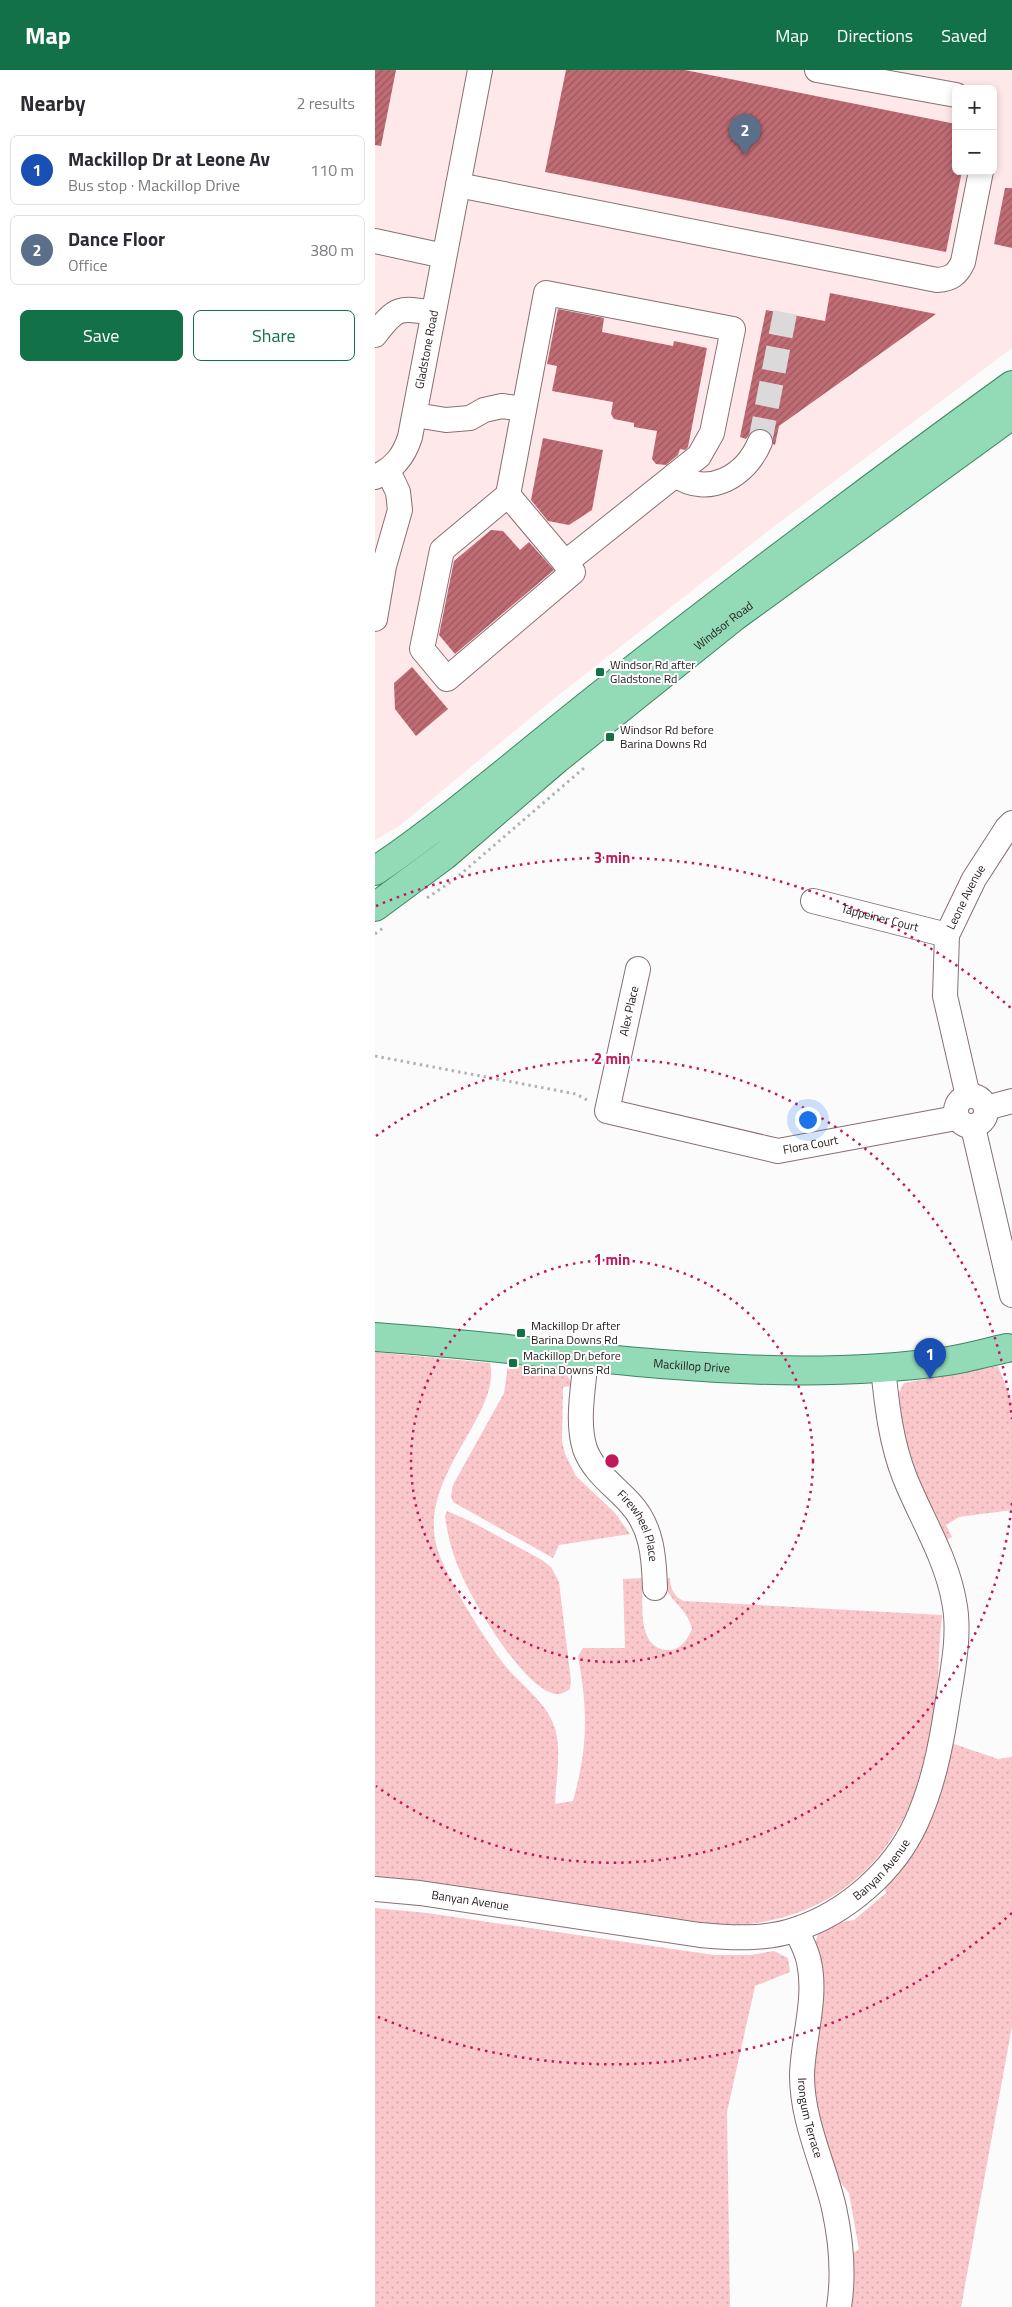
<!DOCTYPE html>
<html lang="en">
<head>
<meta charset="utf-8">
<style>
  body { margin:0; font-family:"Titillium Web",sans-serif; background:#f7f7f7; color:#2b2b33 }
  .controls { position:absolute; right:15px; top:15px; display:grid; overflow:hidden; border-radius:8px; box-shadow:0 2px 8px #0003 }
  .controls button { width:45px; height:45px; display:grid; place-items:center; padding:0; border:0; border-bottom:1px solid #e1e1e2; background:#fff; color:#2b2b33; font:25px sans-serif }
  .you { position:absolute; left:432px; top:1049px; width:18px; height:18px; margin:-12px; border:4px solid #fff; border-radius:50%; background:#1a73e8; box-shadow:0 0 0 8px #1a73e833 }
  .badge { display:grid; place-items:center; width:32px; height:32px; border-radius:50%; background:#127147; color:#fff; font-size:16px; font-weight:700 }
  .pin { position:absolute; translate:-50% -41px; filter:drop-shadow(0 1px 2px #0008) }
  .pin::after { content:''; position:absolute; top:26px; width:18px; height:15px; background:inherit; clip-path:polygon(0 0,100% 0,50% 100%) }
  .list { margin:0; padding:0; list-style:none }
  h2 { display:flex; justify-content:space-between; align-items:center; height:65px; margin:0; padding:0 20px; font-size:21px }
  h2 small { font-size:16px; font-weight:400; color:#7c7c81 }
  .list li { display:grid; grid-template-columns:32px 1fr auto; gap:15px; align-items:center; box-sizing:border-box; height:70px; margin:0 10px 10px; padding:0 10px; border:1px solid #e1e1e2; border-radius:8px }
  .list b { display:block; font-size:19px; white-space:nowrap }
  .list p { margin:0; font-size:16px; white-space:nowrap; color:#7c7c81 }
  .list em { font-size:16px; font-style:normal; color:#7c7c81 }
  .actions { display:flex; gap:10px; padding:15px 20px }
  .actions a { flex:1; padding:11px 0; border:1px solid #127147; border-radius:8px; text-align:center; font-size:18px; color:#127147 }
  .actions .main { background:#127147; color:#fff }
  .map { position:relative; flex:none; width:637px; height:2237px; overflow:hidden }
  header { display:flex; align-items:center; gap:30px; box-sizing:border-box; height:70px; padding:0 25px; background:#127147; color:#fff }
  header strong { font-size:24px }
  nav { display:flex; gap:28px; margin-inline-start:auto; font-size:18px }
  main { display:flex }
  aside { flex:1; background:#fff }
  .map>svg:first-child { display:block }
</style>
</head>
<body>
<header>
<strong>Map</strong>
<nav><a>Map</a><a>Directions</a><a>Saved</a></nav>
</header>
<main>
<aside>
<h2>Nearby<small>2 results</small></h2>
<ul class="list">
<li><span class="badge" style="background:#1a4fb4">1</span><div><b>Mackillop Dr at Leone Av</b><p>Bus stop · Mackillop Drive</p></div><em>110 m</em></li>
<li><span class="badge" style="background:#5c6f8a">2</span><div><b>Dance Floor</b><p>Office</p></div><em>380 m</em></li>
</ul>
<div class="actions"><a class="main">Save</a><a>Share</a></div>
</aside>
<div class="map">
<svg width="637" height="2237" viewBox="0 0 637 2237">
  <defs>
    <pattern id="grass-dots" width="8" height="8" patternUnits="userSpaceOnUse" patternTransform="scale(1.25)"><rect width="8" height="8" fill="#fac7ca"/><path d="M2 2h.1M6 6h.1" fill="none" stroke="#d6aaad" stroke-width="1.8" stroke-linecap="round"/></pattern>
    <pattern id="building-hatch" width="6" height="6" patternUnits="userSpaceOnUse" patternTransform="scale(1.25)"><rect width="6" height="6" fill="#bf6c74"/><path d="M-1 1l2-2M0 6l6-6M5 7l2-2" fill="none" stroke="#9b585e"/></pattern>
  </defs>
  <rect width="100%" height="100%" fill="#fbfbfb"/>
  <path fill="#ffe8e9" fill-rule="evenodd" d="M0 0H637V278L397 458 176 631 23 757 0 770ZM581 19H618V101H581Z"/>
  <path fill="url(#grass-dots)" d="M0 1282 115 1293C127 1343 45 1404 61 1474 68 1504 113 1575 133 1599 150 1619 174 1634 181 1662 186 1683 181 1711 180 1734L198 1731C213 1677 213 1641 203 1586L208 1578H250L248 1509 268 1508C268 1530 260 1581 295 1580 307 1579 313 1568 317 1559 312 1535 291 1532 289 1508H295C295 1518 299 1527 309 1531L567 1545C563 1578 565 1611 559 1643 554 1671 547 1701 538 1728 534 1739 527 1751 521 1761 484 1823 425 1852 354 1856L0 1808Z
    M133 1295 183 1300C191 1303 195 1307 197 1316L188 1317 187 1371 190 1384 201 1406 240 1443 255 1464 184 1475 178 1488 78 1432 76 1426 78 1415 129 1323Z
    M623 1296 637 1332V1440L584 1447 571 1455 577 1467 571 1470 541 1407 530 1374 522 1325 529 1313Z
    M72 1441 95 1451 167 1490 176 1497 184 1512 196 1611 195 1619C190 1622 186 1625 180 1624 148 1618 97 1531 85 1501 78 1486 74 1470 71 1453L70 1446Z
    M576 1673 623 1689 637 1687V1956L586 2237H474L475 2185 484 2179 474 2123 462 2108 444 2053 439 2016 446 1902 440 1872 444 1862 457 1854 479 1850 511 1823 509 1814Z
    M0 1838 52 1843 339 1885H376L399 1881 413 1888 415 1902 380 1916 352 2042 355 2237H0Z"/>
  <path fill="url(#building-hatch)" d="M0 0H21L6 76 0 75Z
    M191 0H310L581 54V101H587L571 182 170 102Z
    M630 118H637V178L619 174Z
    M455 223 561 244 404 356 400 375 398 374 396 364 385 358 377 361 371 369 365 367 391 240 450 251Z
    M183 239 229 248 227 262 298 276 299 271 332 278 313 377 310 380 305 379 303 385 291 395 281 394 277 389 282 361 259 357V353L239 349 236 344 238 332 177 321 182 296 172 294Z
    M168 368 228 380 217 440 194 455 173 451 156 430Z
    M116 460 128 461 145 480 154 472 179 500 80 584 64 565 79 491Z
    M37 597 73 639 41 666 20 639 19 613Z"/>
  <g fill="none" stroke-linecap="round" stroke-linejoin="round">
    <path stroke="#dbd9d9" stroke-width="24" stroke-dasharray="24 12" stroke-linecap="butt" d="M385 372 411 238"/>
    <g stroke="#887071" stroke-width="26">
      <g id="minor">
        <path d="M442 0 581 25"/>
        <path d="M83 115 562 210C576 209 582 205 588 192L606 101"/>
        <path d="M0 171 69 186"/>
        <path d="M0 265C21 237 24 237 58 243"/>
        <path d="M40 345 71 350 95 348 109 340 127 336 149 339"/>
        <path d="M300 405C334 428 371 406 385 372"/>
        <path id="s1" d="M0 407C19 399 29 386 35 367L105 0"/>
        <path d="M133 425 171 223 358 259 337 363 324 386 190 493"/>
        <path d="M133 425 198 502 72 609 47 579 67 480Z"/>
        <path d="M0 549 9 496 25 440 23 422 13 401"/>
        <path id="s2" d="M438 831 572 865"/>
        <path id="s3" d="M263 899 232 1041 403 1081 581 1048"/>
        <circle cx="596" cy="1041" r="15"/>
        <path id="s4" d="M593 1026 570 926 572 865 599 809 632 758 637 753"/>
        <path d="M611 1038 637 1031"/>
        <path d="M598 1057 637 1225"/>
        <path id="s5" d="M211 1287C209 1315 201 1351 210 1379 218 1401 238 1415 254 1432 277 1456 279 1486 280 1518"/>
        <path id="s6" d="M0 1819 45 1823 325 1865C356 1868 392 1870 422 1859 472 1842 519 1801 541 1753 558 1716 566 1676 572 1636 577 1603 586 1565 579 1531 571 1487 547 1450 530 1408 516 1373 512 1336 508 1298"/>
        <path id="s7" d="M421 1860C426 1870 432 1881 434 1892 442 1929 428 1968 427 2005 427 2052 449 2094 459 2138 466 2170 469 2205 464 2237"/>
      </g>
    </g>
    <g stroke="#3d8761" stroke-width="30">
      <g id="major">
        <path d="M0 801C81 746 154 681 232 620 365 516 500 414 637 315"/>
        <path id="s8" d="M0 837 69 786 182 689 359 547 637 345"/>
        <path id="s9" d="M0 1267C191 1280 382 1318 573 1291 593 1288 613 1282 632 1278"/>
      </g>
    </g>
    <path stroke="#b5b2b2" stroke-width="3" stroke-dasharray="2.5 4" stroke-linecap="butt" d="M52 828 80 809 209 698
      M0 864 8 858
      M0 986 201 1024 214 1031"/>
    <use href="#minor" stroke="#fff" stroke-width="24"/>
    <use href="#major" stroke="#93dab6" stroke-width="28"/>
  </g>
  <g fill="none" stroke="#c2185b" stroke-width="2.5" stroke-dasharray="2.5 5">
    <circle cx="237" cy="1391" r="201"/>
    <path d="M637 1433A402 402 0 0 1 1 1716M1 1066A402 402 0 0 1 637 1349"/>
    <path d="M637 1843A603 603 0 0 1 1 1946M1 836A603 603 0 0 1 637 939"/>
  </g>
  <g fill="#127147" stroke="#fff" stroke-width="2">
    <rect x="220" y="597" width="10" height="10" rx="2.5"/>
    <rect x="230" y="662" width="10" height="10" rx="2.5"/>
    <rect x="141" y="1258" width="10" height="10" rx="2.5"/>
    <rect x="133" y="1288" width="10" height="10" rx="2.5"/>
  </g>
  <g text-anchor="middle" stroke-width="4" stroke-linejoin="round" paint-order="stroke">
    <g font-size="12" fill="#241a1b" stroke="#fff">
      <text dy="4" stroke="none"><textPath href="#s1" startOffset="144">Gladstone Road</textPath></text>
      <text dy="4" stroke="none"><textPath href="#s8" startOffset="448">Windsor Road</textPath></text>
      <text dy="4" stroke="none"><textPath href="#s4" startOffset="206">Leone Avenue</textPath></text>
      <text dy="4" stroke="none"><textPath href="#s2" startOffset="69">Tappeiner Court</textPath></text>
      <text transform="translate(254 941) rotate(-77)" y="4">Alex Place</text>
      <text dy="4" stroke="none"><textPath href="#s3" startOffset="354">Flora Court</textPath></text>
      <text dy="4" stroke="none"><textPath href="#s9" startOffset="318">Mackillop Drive</textPath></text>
      <text dy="4" stroke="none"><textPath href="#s5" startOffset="188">Firewheel Place</textPath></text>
      <text dy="4" stroke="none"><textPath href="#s6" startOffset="531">Banyan Avenue</textPath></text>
      <text dy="4" stroke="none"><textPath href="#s6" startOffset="96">Banyan Avenue</textPath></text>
      <text dy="4" stroke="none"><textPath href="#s7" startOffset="192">Irongum Terrace</textPath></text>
    </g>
    <g font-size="12" fill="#241a1b" stroke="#fff" text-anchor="start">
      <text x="235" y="599">Windsor Rd after<tspan x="235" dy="14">Gladstone Rd</tspan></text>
      <text x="245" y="664">Windsor Rd before<tspan x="245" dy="14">Barina Downs Rd</tspan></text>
      <text x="156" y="1260">Mackillop Dr after<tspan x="156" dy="14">Barina Downs Rd</tspan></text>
      <text x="148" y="1290">Mackillop Dr before<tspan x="148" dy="14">Barina Downs Rd</tspan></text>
    </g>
  </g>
  <circle cx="237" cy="1391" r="8" fill="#c2185b" stroke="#fff" stroke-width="2.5"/>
  <g font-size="15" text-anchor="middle" font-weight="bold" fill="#c2185b" stroke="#fff" stroke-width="4" stroke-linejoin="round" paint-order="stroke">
    <text x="237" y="793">3 min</text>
    <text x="237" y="994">2 min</text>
    <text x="237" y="1195">1 min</text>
  </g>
</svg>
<div class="controls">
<button>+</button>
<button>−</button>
</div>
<div class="you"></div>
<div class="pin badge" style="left:555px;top:1309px;background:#1a4fb4">1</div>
<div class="pin badge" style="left:370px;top:85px;background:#5c6f8a">2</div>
</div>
</main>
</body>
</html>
